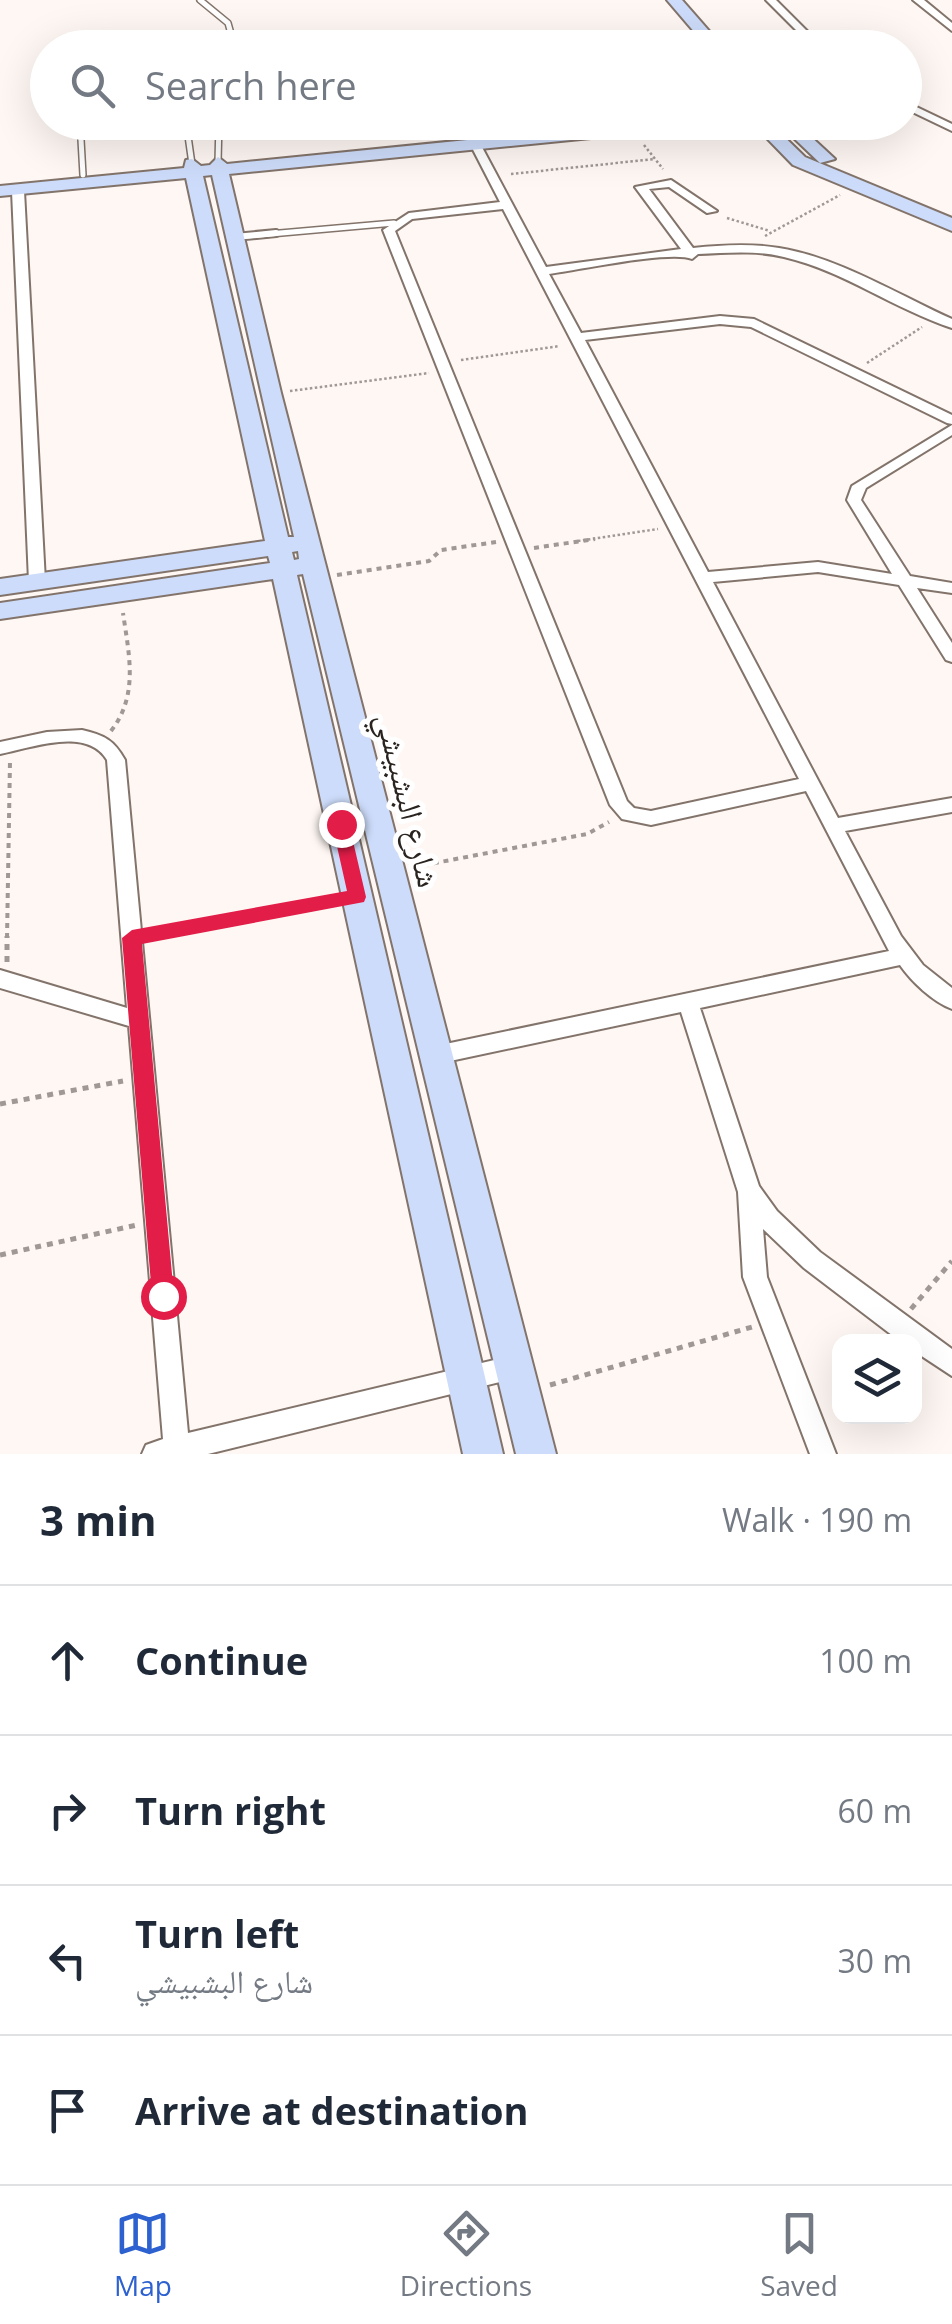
<!DOCTYPE html>
<html lang="en">
<head>
<meta charset="utf-8">
<style>
  body { margin:0; font-family:"Open Sans","Noto Naskh Arabic",sans-serif; background:#f6f6f7; color:#1f2937 }
  .controls { position:absolute; right:30px; bottom:30px; display:grid; overflow:hidden; border-radius:20px; box-shadow:0 10px 40px #0002 }
  .controls button { width:90px; height:90px; display:grid; place-items:center; padding:0; border:0; border-bottom:2px solid #e0e1e3; background:#fff; color:#1f2937; font:50px sans-serif }
  .stop { position:absolute; width:30px; height:30px; margin:-22px; border:8px solid #e11d48; border-radius:50%; background:#fff }
  .stop.end { background:#e11d48; border-color:#fff; box-shadow:0 2px 10px #0008 }
  .list { margin:0; padding:0; list-style:none }
  h2 { display:flex; justify-content:space-between; align-items:center; height:130px; margin:0; padding:0 40px; font-size:42px }
  h2 small { font-size:32px; font-weight:400; color:#747a83 }
  .list li { display:grid; grid-template-columns:65px 1fr auto; gap:30px; align-items:center; box-sizing:border-box; height:150px; padding:0 40px; border-top:2px solid #e0e1e3 }
  .list b { display:block; font-size:38px; white-space:nowrap }
  .list p { margin:0; font-size:32px; white-space:nowrap; color:#747a83 }
  .list em { font-size:32px; font-style:normal; color:#747a83 }
  .icon { flex:none; width:55px; height:55px; fill:none; stroke:currentColor; stroke-width:2; stroke-linecap:round; stroke-linejoin:round }
  .map { position:relative; flex:none; width:952px; height:1454px; overflow:hidden }
  .search { position:absolute; background:#fff; box-shadow:0 10px 40px #0002; left:30px; right:30px; top:30px; height:110px; display:flex; align-items:center; gap:25px; box-sizing:border-box; padding:0 35px; border-radius:55px; color:#747a83; font-size:38px }
  .sheet { height:730px; background:#fff }
  nav { display:flex; justify-content:space-around; align-items:center; box-sizing:border-box; height:140px; border-top:2px solid #e0e1e3; background:#fff; font-size:28px; color:#747a83 }
  nav a { display:grid; justify-items:center; gap:5px }
  nav .on { color:#2d61d0 }
  .map>svg:first-child { display:block }
</style>
</head>
<body>
<div class="map">
<svg width="952" height="1454" viewBox="0 0 952 1454">
  <rect width="100%" height="100%" fill="#fef7f3"/>
  <g fill="none" stroke-linecap="round" stroke-linejoin="round">
    <g stroke="#83746b" stroke-width="8">
      <path id="lane-far1" d="M200 0 228 23 235 48
        M80 122 83 175
        M186 122 192 164
        M218 162 219 122
        M247 236 394 223"/>
    </g>
    <g stroke="#83746b" stroke-width="10">
      <path id="lane" d="M235 237 276 233"/>
    </g>
    <g stroke="#83746b" stroke-width="4">
      <path id="street" d="M766 0H776L824 48H814Z
        M913 0H924L952 23V31Z
        M904 101 952 124V131L904 108Z
        M471 133 476 136 546 267 681 249 635 187 671 180 717 211 707 213 669 187 649 189 693 248C721 245 750 243 779 248 840 258 896 294 952 319V328C894 309 844 271 784 257 756 250 726 253 698 254L692 259C671 250 578 270 549 274L581 333 720 316 754 319 952 415V424L947 423 751 327 720 324 585 340 708 572 818 562 892 574 847 500 852 486 952 425V435L866 488 861 500 910 576 952 583V593L917 588 952 643V662L946 660 899 585 818 572 713 582 838 818 952 798V812L845 831 901 936 923 965 952 988V1009C932 1001 912 982 900 965L700 1008 759 1186 777 1211 820 1252 952 1349V1376L914 1351V1342H901L804 1268 763 1229 767 1277 836 1454H810L743 1277 738 1192 681 1012 436 1064 428 1062 425 1055 428 1048 436 1046 889 951 806 791 651 825 622 819 610 805 383 230 409 213 500 202 466 136ZM503 209 799 779 651 811 634 808 627 801 395 231 412 219Z
        M18 188 24 191 45 581 37 586 29 581 12 191Z
        M82 730C104 735 114 740 125 760L188 1433 515 1355 524 1358 527 1367 524 1376 208 1454H142L146 1445 163 1439 129 1026 0 988V970L127 1008 107 760C87 726 31 748 0 754V742L47 732Z"/>
    </g>
    <g stroke="#83746b" stroke-width="4">
      <path id="secondary" d="M667 0H682L724 48H708Z
        M646 122H710L702 127 229 174 281 393 556 1454H516L303 574 297 575 503 1454H463L273 579 0 619V603L270 563 268 556 0 595V579L265 541 186 178 0 196V186L184 168 186 160 192 159 201 166 210 165 218 157 227 164ZM212 175 294 537H288L203 176ZM298 551 299 559 294 560 292 552Z
        M751 122H769L805 157 952 218V231L793 165Z
        M777 122H795L835 159 820 163Z"/>
    </g>
    <path stroke="#9f9894" stroke-width="2.5" stroke-dasharray="2.5 2.5" stroke-linecap="butt" d="M644 145 663 169
      M511 174 655 159
      M727 218 770 231
      M765 236 840 195
      M461 360 560 346
      M867 363 922 327
      M290 391 429 373
      M578 541 658 529"/>
    <path stroke="#9f9894" stroke-width="4" stroke-dasharray="5 5" stroke-linecap="butt" d="M534 548 595 539
      M337 575 429 561 441 550 496 542
      M111 731C139 695 129 655 123 613
      M414 867 587 834 609 822
      M151 934 334 901
      M7 938 10 761"/>
    <path stroke="#9f9894" stroke-width="5" stroke-dasharray="6 6" stroke-linecap="butt" d="M7 962V936
      M0 1104 123 1081
      M0 1255 137 1225
      M911 1309 952 1261
      M550 1385 752 1327"/>
    <use href="#lane-far1" stroke="#fff" stroke-width="5"/>
    <use href="#lane" stroke="#fff" stroke-width="6"/>
    <use href="#street" fill="#fff" fill-rule="evenodd"/>
    <use href="#secondary" fill="#cddcfa" fill-rule="evenodd"/>
  </g>
  <path fill="#e11d48" d="M341 817 349 824 366 897 364 902 142 944 174 1296 163 1308 152 1296 122 938 132 930 347 891 332 824Z"/>
  <g text-anchor="middle" stroke-width="10" stroke-linejoin="round" paint-order="stroke">
    <g font-size="32" fill="#2a2420" stroke="#fff">
      <text transform="translate(408 800) rotate(76)" y="11">شارع البشبيشي</text>
    </g>
  </g>
</svg>
<div class="controls">
<button><svg class="icon" aria-label="layers" viewBox="0 0 24 24"><path d="M12 4l9 5-9 5-9-5zM3 14l9 5 9-5"/></svg></button>
</div>
<div class="stop" style="left:163px;top:1296px"></div>
<div class="stop end" style="left:341px;top:824px"></div>
<div class="search"><svg class="icon" aria-label="search" viewBox="0 0 24 24"><circle cx="10" cy="10" r="6"/><path d="M15 15l6 6"/></svg>Search here</div>
</div>
<section class="sheet">
<h2>3 min<small>Walk · 190 m</small></h2>
<ul class="list">
<li><svg class="icon" aria-label="ahead" viewBox="0 0 24 24"><path d="M12 20V5M6 11l6-6 6 6"/></svg><div><b>Continue</b></div><em>100 m</em></li>
<li><svg class="icon" aria-label="right" viewBox="0 0 24 24"><path d="M7 20v-9h11M14 6l5 5-5 5"/></svg><div><b>Turn right</b></div><em>60 m</em></li>
<li><svg class="icon" aria-label="left" viewBox="0 0 24 24"><path d="M17 20v-9H6M10 6l-5 5 5 5"/></svg><div><b>Turn left</b><p>شارع البشبيشي</p></div><em>30 m</em></li>
<li><svg class="icon" aria-label="arrive" viewBox="0 0 24 24"><path d="M6 21V4h12l-3 4 3 4H6"/></svg><div><b>Arrive at destination</b></div></li>
</ul>
</section>
<nav>
<a class="on"><svg class="icon" aria-label="map" viewBox="0 0 24 24"><path d="M3 6l6-2 6 2 6-2v14l-6 2-6-2-6 2zM9 4v14M15 6v14"/></svg>Map</a>
<a><svg class="icon" aria-label="directions" viewBox="0 0 24 24"><path d="M12 3l9 9-9 9-9-9zM9 14v-3h6M13 9l2 2-2 2"/></svg>Directions</a>
<a><svg class="icon" aria-label="saved" viewBox="0 0 24 24"><path d="M7 4h10v16l-5-4-5 4z"/></svg>Saved</a>
</nav>
</body>
</html>
